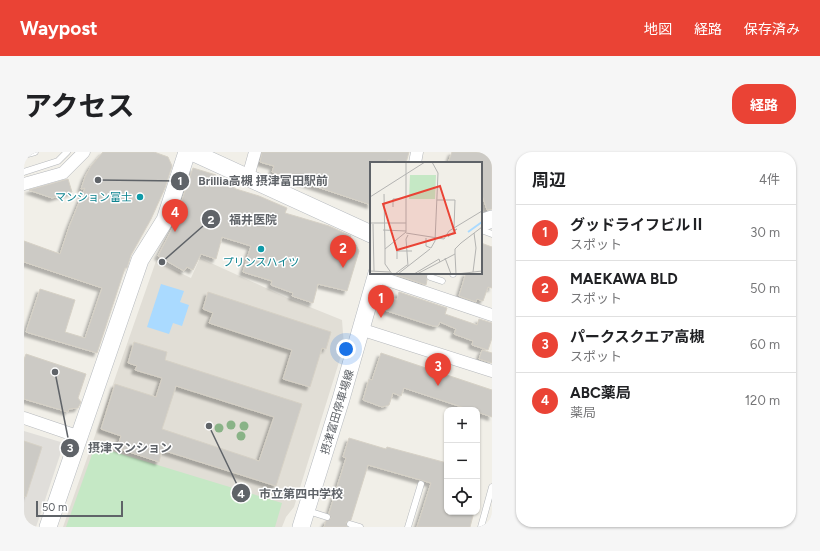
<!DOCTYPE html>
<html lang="ja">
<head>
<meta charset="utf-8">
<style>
  body { margin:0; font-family:Figtree,"Noto Sans JP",sans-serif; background:#f6f6f6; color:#202124 }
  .controls { position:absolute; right:12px; bottom:12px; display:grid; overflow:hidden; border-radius:8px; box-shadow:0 1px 3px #0004 }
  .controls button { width:36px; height:36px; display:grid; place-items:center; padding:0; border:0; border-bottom:1px solid #e0e0e0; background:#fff; color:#202124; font:20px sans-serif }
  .scale { position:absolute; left:12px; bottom:10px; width:87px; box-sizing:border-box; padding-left:4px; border:2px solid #5f6368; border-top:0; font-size:11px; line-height:14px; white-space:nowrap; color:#5f6368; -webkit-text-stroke:3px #fff; paint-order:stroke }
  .you { position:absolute; left:322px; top:197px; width:14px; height:14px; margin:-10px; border:3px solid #fff; border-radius:50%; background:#1a73e8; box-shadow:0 0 0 6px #1a73e833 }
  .badge { display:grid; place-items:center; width:26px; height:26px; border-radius:50%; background:#ea4335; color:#fff; font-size:13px; font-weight:700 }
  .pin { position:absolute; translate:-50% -33px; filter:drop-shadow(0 1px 2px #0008) }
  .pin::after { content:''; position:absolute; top:21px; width:14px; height:12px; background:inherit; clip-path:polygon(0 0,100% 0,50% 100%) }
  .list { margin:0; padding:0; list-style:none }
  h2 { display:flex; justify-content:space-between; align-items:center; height:52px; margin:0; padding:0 16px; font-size:17px }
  h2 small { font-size:13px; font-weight:400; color:#757577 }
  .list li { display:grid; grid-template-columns:26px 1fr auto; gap:12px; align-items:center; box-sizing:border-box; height:56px; padding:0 16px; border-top:1px solid #e0e0e0 }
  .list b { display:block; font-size:15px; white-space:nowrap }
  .list p { margin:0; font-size:13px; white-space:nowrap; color:#757577 }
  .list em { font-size:13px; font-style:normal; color:#757577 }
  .icon { flex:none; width:22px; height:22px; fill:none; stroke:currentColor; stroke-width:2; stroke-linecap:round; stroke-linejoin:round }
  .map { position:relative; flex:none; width:468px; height:375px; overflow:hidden; border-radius:16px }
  header { display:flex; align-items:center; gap:24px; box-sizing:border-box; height:56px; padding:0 20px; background:#ea4335; color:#fff }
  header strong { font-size:19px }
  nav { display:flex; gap:22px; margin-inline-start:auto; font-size:14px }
  .intro { display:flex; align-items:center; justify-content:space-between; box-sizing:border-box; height:96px; padding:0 24px }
  h1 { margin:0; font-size:28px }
  .button { padding:10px 18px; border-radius:16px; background:#ea4335; color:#fff; font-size:14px; font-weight:700 }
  main { display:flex; gap:24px; padding:0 24px }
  aside { flex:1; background:#fff; border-radius:16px; box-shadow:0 1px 3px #0004 }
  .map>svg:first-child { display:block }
</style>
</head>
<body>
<header>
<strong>Waypost</strong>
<nav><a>地図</a><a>経路</a><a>保存済み</a></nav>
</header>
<div class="intro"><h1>アクセス</h1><a class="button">経路</a></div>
<main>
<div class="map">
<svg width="468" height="375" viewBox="0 0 468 375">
  <defs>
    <filter id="shadow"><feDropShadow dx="-3.5" dy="3.5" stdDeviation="1" flood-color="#0004"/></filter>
  </defs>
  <rect width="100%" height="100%" fill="#f1efe8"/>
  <path fill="#e0deda" d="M0 279 40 291 12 375H0Z"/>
  <path fill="#e1ded6" d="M176 106 266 147 318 168 320 194 270 355 262 365 258 375H39L132 109 167 126Z"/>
  <path fill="#c5e8c5" d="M71 294 258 351 251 375H42Z"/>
  <path fill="#aadaff" d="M137 132 160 139 156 150 165 153 158 174 149 171 145 182 123 175Z"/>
  <path fill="#cccac5" stroke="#d6d1c6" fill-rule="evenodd" filter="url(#shadow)" d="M79 0H130L144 5 148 14 141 36 127 67 107 103 103 116H101L73 201 2 180 16 137 51 148 41 180 61 186 78 136 0 110V89L36 102 45 75 61 36 57 37 61 25 67 14Z
    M238 0H385L382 11 364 8 362 11H347V53L248 20 250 14 236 10Z
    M428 0H468V57L463 58 457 40V11H424Z
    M169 16 192 23 188 34 205 32 212 37 235 44 263 56 261 61 305 74 327 84 324 90 332 93 335 99 323 139 294 132 289 151 268 144 269 141 247 133 248 129 219 120 227 94 198 85 192 107 177 102 169 118 163 115 160 119 134 104 148 77Z
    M44 27 48 40 28 46 5 38Z
    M457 91 468 95V136L464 135 459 149 453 147 452 150 435 144 442 121H457Z
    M367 121H402L403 128 402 133Z
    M184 140 307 180 302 197 298 196 286 235 259 227 268 198 185 171 189 161 179 157Z
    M375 140 423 156 421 162 453 173 455 167 468 171V186L464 198 448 193 449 189 430 182 432 177 416 170 414 174H409L357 157 362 144 373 148Z
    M110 190 143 200 141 208 278 252 252 334 138 298 135 310 93 296 97 284 77 277 91 232 132 245 138 226 111 218 113 214 104 211ZM152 234 250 265 235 309 138 277Z
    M458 198 468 201V211L455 207Z
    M357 201 468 238V265L453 260V258H447L380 236 377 244 369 241 365 253 358 255 339 248 345 227 348 228Z
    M2 202 62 222 54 246 57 250 54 256 45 257 44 260 0 247V208Z
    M325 286 362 297 363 295 423 311V360H450L446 375H393L407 331 344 313 327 368 322 370 323 375H300L302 369 307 366 305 361 322 306 319 305Z
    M0 289 18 295 2 345 0 344Z"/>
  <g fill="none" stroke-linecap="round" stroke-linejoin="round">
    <g stroke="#b5b8bc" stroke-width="7">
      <path id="lane" d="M0 3 11 0
        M0 20 34 9 43 0
        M458 71 460 79 468 82
        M407 121 406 125 418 129
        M429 122V121
        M284 359 303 365
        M326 372 336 375
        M384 375 397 332
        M457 375 468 335"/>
    </g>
    <g stroke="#b5b8bc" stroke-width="13">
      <path id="street" d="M391 11 393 0
        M224 25 231 0
        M0 32 39 21 60 0
        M352 124 468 163
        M336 177 468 219
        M0 266 56 285"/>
    </g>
    <g stroke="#b6babf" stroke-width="18">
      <path id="secondary" d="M168 0 347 82
        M457 71 468 67
        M24 375 116 108 141 68 163 0
        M277 375 317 247 353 121"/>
    </g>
    <use href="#lane" stroke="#fff" stroke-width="6"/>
    <use href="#street" stroke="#fff" stroke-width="12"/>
    <use href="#secondary" stroke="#fff" stroke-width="17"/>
  </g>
  <g fill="#89b387">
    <circle cx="207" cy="273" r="4.5"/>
    <circle cx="220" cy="274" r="4.5"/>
    <circle cx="195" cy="276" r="4.5"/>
    <circle cx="217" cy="284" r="4.5"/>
  </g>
  <g fill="#0f9aa8" stroke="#fff" stroke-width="1.5">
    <circle cx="116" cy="45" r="4"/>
    <circle cx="237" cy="97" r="4"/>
  </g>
  <g text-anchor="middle" stroke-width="3" stroke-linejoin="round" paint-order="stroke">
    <g font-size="11" fill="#0d838f" stroke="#fff" text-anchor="end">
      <text x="108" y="49">マンション富士</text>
      <text x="237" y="114" text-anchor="middle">プリンスハイツ</text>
    </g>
    <g font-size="11" fill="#5f6368" stroke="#fff">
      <text transform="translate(313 260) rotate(-73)" y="4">摂津富田停車場線</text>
    </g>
  </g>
  <g transform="translate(346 10)">
    <rect width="112" height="112" fill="#f1efe8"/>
    <path d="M40 13H66L65 37H39Z" fill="#c5e8c5"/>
    <path fill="none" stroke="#aadaff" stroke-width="2" d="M98 70 112 60"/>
    <path fill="none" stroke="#b3b3b1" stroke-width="1" d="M14 32 15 87M0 35 55 0M67 38H85L84 66M23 45V37H30M0 61H36M3 62 4 109M13 68 36 69M36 71 74 77 79 69 112 49M38 73 36 77 38 104M78 75 87 67 84 68M56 76V84L61 86 65 79 68 11 62 0M85 92 86 112M75 96 81 112M27 97V89H42M0 109 20 110M103 110 106 86 104 71M22 112 15 102V87L36 70V0M25 112 37 103M28 112 60 87M44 112 69 97 70 100M47 112 85 92V87L91 81 112 65M53 112H81M87 112 112 109"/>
    <path fill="#ea4335" fill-opacity="0.15" stroke="#ea4335" stroke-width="2" d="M70 24 85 71 27 88 13 42Z"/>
    <rect width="112" height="112" fill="none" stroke="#5f6368" stroke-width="2"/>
  </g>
  <path fill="none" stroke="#5f6368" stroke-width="1.5" d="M74 28L156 29M138 110L187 67M31 220L46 296M185 274L217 341"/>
  <g fill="#5f6368" stroke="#fff" stroke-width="1.5">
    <circle cx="74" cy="28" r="4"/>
    <circle cx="138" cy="110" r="4"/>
    <circle cx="31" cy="220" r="4"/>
    <circle cx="185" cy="274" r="4"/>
    <circle cx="156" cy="29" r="10"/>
    <circle cx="187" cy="67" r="10"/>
    <circle cx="46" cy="296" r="10"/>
    <circle cx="217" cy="341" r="10"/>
  </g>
  <g font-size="12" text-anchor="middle" font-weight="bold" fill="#fff">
    <text x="156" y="33">1</text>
    <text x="187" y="72">2</text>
    <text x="46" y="300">3</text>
    <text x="217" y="346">4</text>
  </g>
  <g font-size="12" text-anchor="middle" font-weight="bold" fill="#5f6368" stroke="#fff" stroke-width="3" stroke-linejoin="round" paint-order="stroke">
    <text x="239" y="33">Brillia高槻 摂津富田駅前</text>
    <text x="229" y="72">福井医院</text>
    <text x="106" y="300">摂津マンション</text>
    <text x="277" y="346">市立第四中学校</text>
  </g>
</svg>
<div class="controls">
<button>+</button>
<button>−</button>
<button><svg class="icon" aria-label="locate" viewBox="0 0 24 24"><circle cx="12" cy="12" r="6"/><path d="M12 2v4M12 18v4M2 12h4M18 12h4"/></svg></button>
</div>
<div class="scale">50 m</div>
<div class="you"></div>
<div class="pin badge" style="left:357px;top:166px">1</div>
<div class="pin badge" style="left:319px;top:116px">2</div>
<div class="pin badge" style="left:414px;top:234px">3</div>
<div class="pin badge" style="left:151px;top:80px">4</div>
</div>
<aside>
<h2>周辺<small>4件</small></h2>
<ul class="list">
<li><span class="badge">1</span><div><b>グッドライフビルⅡ</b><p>スポット</p></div><em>30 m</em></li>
<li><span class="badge">2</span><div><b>MAEKAWA BLD</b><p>スポット</p></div><em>50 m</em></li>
<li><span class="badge">3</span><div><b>パークスクエア高槻</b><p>スポット</p></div><em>60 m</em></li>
<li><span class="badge">4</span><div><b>ABC薬局</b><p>薬局</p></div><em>120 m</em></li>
</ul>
</aside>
</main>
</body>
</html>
